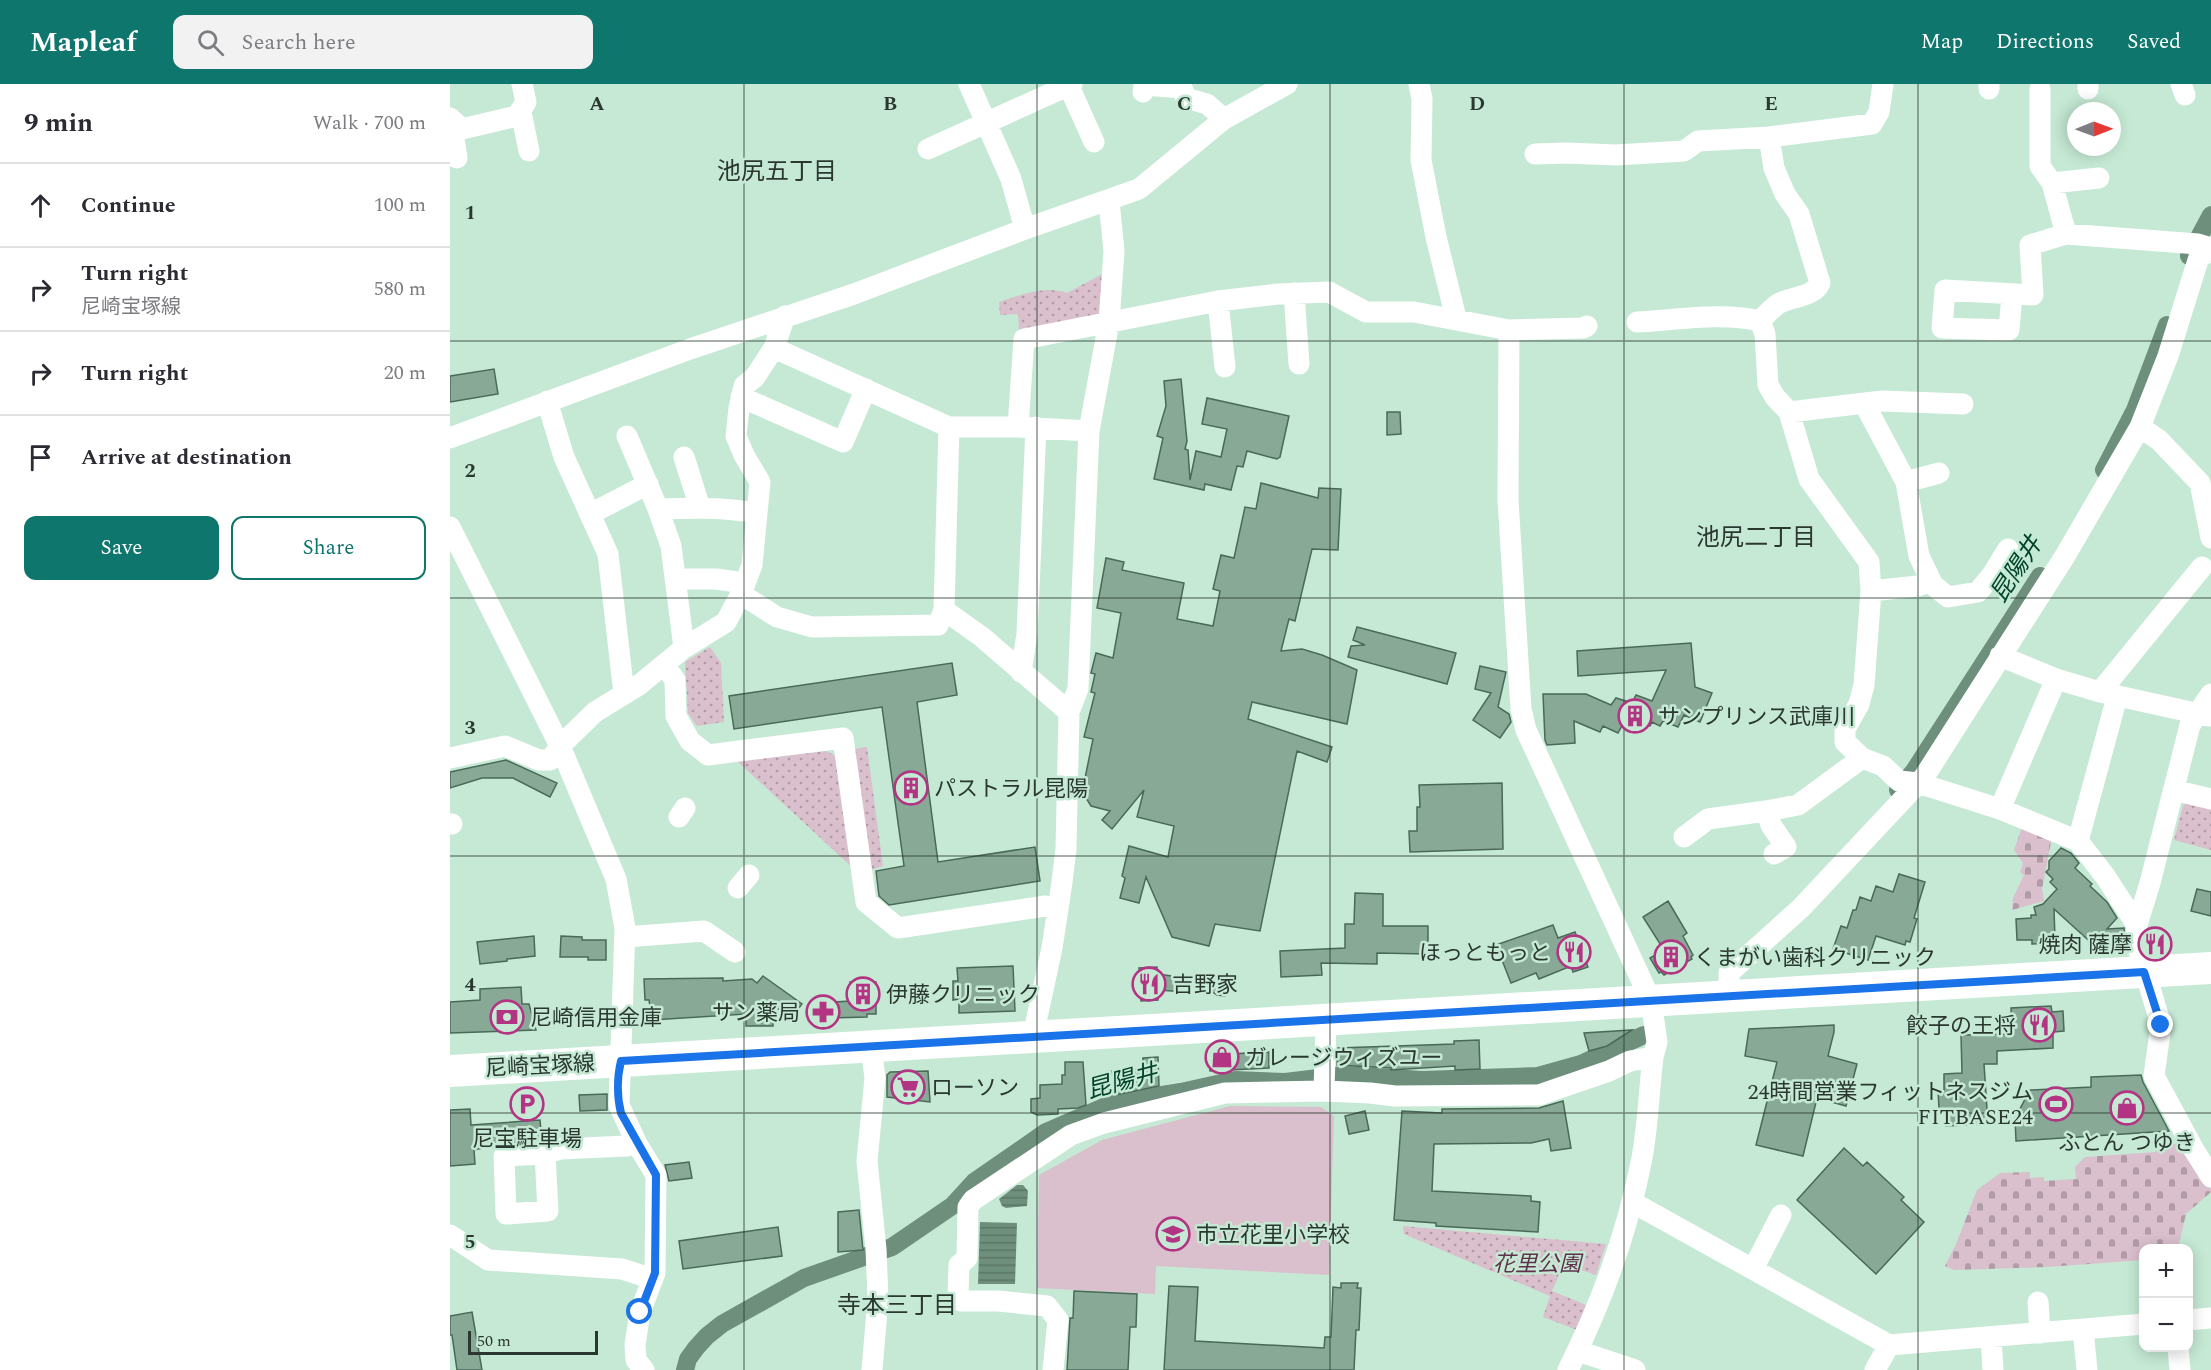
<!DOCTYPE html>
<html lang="en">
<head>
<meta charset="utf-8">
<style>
  body { margin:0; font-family:Spectral,"Noto Sans JP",serif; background:#f2f2f3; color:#2b2b33 }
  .controls { position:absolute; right:18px; bottom:18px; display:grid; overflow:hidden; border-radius:12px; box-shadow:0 3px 15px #0003 }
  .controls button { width:54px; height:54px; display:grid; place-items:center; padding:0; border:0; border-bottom:2px solid #e1e1e2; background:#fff; color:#2b2b33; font:30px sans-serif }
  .compass { position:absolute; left:1617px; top:18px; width:54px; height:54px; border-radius:50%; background:#fff; box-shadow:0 3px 15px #0003; rotate:89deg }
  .scale { position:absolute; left:18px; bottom:15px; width:130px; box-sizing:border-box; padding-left:6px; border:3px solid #2a3830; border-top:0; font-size:16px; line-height:21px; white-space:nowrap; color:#2a3830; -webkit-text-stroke:4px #c5e9d4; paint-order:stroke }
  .stop { position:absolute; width:18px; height:18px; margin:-14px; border:4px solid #1a73e8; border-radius:50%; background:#fff }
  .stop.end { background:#1a73e8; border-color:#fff; box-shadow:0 2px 6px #0008 }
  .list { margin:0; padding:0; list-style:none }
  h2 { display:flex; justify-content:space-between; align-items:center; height:78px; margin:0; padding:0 24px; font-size:26px }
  h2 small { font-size:20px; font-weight:400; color:#7c7c81 }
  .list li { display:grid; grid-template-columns:39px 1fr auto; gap:18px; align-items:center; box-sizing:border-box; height:84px; padding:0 24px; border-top:2px solid #e1e1e2 }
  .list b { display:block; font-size:22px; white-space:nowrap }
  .list p { margin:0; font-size:20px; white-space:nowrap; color:#7c7c81 }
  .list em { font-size:20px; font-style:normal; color:#7c7c81 }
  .actions { display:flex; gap:12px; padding:18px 24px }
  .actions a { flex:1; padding:14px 0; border:2px solid #0f766e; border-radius:12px; text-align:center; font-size:21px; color:#0f766e }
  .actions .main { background:#0f766e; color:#fff }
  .icon { flex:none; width:33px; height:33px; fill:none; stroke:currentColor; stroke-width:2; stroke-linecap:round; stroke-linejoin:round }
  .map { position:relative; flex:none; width:1761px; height:1286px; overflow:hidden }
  header { display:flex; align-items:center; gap:36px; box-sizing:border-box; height:84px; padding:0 30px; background:#0f766e; color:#fff }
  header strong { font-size:28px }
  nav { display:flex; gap:33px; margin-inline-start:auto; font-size:21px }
  .search { width:420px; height:54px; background:#f2f2f3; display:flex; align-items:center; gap:15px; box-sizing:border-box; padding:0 21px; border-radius:12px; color:#7c7c81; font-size:22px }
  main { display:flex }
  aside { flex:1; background:#fff }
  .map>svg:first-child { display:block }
</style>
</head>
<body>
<header>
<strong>Mapleaf</strong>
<div class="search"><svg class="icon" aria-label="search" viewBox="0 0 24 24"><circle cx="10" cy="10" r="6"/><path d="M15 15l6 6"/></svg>Search here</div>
<nav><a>Map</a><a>Directions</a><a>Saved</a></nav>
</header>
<main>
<aside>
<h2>9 min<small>Walk · 700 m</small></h2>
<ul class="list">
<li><svg class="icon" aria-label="ahead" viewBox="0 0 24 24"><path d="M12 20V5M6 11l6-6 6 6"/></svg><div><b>Continue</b></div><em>100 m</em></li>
<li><svg class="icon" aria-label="right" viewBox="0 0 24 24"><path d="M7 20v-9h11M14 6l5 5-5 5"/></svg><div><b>Turn right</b><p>尼崎宝塚線</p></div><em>580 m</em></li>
<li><svg class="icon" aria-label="right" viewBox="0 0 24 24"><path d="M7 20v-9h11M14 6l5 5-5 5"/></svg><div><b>Turn right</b></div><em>20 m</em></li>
<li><svg class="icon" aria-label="arrive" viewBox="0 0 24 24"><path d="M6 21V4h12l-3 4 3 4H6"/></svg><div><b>Arrive at destination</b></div></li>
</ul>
<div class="actions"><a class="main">Save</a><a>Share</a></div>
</aside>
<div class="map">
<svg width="1761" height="1286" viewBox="0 0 1761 1286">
  <defs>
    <pattern id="cemetery-stones" width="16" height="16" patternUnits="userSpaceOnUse" patternTransform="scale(1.5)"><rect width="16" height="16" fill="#dabfcc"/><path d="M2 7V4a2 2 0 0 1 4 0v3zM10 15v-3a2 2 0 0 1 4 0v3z" fill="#b19ca6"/></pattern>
    <pattern id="park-dots" width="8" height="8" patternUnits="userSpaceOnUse" patternTransform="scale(1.5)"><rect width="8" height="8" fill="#dabfcc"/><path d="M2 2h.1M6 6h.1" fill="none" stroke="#b19ca6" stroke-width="1.8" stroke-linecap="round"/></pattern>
    <pattern id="water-rules" width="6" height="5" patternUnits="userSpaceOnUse" patternTransform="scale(1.5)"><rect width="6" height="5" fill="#6e8f7c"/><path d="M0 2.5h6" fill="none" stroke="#5b7666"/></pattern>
  </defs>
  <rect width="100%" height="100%" fill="#c5e9d4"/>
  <path fill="#dabfcc" d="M780 1022 871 1023 884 1032 879 1191 706 1182 705 1210 587 1204 589 1091 652 1056Z"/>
  <path fill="url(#cemetery-stones)" d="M1572 743 1602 753 1592 805 1594 817 1562 826 1563 814 1574 791 1570 788 1573 779 1564 766Z
    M1726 1060 1738 1066 1761 1105V1108L1736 1130 1728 1164H1694L1693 1176 1598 1183 1504 1186 1495 1182 1506 1160 1527 1106 1550 1089 1580 1088V1094L1594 1093V1097L1626 1095 1625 1083 1635 1073 1705 1068 1710 1061Z"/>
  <path fill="url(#park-dots)" d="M656 188 655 231 569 248 568 230 550 231 549 218C571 211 595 201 617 209Z
    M260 563 271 579 274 638 247 642 238 629 235 578Z
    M417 663 433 782 420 786 404 665Z
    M376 667 384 671 388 676 404 785 287 677Z
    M1737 718 1761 724V766L1724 756 1733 722Z
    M953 1142 1156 1160 1146 1191 1114 1180 1102 1207 1136 1221 1127 1246 1093 1233 1100 1212 954 1150Z"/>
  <path fill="url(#water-rules)" d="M567 1101H573L578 1107 577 1122 556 1124 552 1122 549 1115Z
    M530 1138 567 1139 565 1200H528Z"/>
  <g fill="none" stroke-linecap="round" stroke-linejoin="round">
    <path stroke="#6e8f7c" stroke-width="18" d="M1739 172 1761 131
      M1654 386 1685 326 1717 241
      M1448 706 1464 687 1590 492
      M235 1286 238 1275 246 1264 257 1252 272 1240 354 1194 442 1163 502 1122 524 1098 596 1048 663 1019 731 1008 785 996 835 998 894 991 972 996 1088 992 1131 980 1194 951"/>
  </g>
  <path fill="#87a996" stroke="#4a6a58" stroke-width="1.5" d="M44 285 48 310 0 318V292Z
    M731 295 737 357 735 365 738 366 740 396 746 367 771 373 777 345 752 340 757 314 839 332 830 373 827 375 797 367 793 383 787 382 781 406 755 400 754 406 704 395 713 354 707 352 716 322 714 297Z
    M937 328H950L951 350 937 351Z
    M811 399 868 414 869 404 891 405 888 466 862 465 845 537 839 535 831 567 852 565 872 571 907 586 897 640 802 618 798 635 882 663 877 678 847 667 810 847 765 840 759 862 722 853 696 793 689 819 670 814 675 794 672 792 679 762 718 773 724 742 687 733 694 706 662 745 652 736 660 727 641 722 636 714 639 705 633 704 643 655 634 653 645 609 641 608 645 590 641 589 646 569 663 574 671 529 647 524 656 474 674 478 672 486 734 499 727 535 763 542 770 507 763 505 771 471 784 474 795 423 806 425Z
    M907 543 1006 569 997 600 898 573 901 562 915 561 903 556Z
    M1241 559 1245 603 1262 609 1250 638 1234 631 1228 643 1213 637 1210 642 1202 638 1200 642 1194 638 1189 647 1173 640 1168 649 1153 642 1150 648 1124 637 1125 659 1097 661 1095 656 1093 610H1136L1161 621 1166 614 1182 619 1186 611 1202 617 1216 586 1128 592 1127 567Z
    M502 579 507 611 467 618 488 778 585 763 590 797 439 821 429 812 426 787 454 782 432 623 284 645 279 612Z
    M1030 582 1056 588 1048 623 1059 630 1061 638 1050 654 1023 636 1041 609 1025 605Z
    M56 676 107 699 100 713 63 694H32L0 704V688Z
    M1052 699 1053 765 960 768 959 747H967V723H970L969 701Z
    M1611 764 1621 769 1629 779 1625 784 1642 800 1640 802 1657 818 1667 834 1657 845 1674 844 1675 863 1647 864 1604 825 1605 855 1599 856 1600 859 1582 860V856H1567L1566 835 1581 834V831H1586L1584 823 1593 820 1607 805 1600 798 1603 795 1596 788 1599 785V777Z
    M1449 790 1475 798 1464 834 1467 835 1460 858 1456 857 1455 861 1426 852 1418 876 1383 865 1391 842 1397 844 1403 826H1406L1410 813 1421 817 1426 802 1443 808Z
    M1747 805 1761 808V832L1741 827Z
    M905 809 933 810V842H978V870L927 869V880L871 879 872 891 831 893 830 867 895 864V840H904Z
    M1218 817 1237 849 1233 852 1243 871 1241 873 1242 875 1214 891 1211 888 1209 889 1200 874 1214 866 1193 833Z
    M1103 841 1108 854 1125 848 1138 883 1123 888 1121 882 1089 895 1086 889 1061 899 1046 861Z
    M84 852 85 872 57 875V877L30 880 27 858Z
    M111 852 132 853V856H156V876H138V873H110Z
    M563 882 565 927 509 929V915L503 916V897H508L507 884Z
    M707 883V890L737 894 736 908 708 906V916L691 917 689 884Z
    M757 889 779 895 775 912 767 911 755 903Z
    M313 892 352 920 342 933 341 931 339 933 323 921V942H296V930L202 936 199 916H195L194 895 273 894V897L302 895 307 899Z
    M400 898H426V930H417V933L380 934 381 937 365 938V919L401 917Z
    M71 903 72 920H79L86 946 0 949V918L30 916V905Z
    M1601 922 1602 928 1613 927 1614 947 1603 948V964L1547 967V980H1534L1538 1040 1496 1042 1495 1025H1489L1488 1006H1494V990L1512 989 1511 951 1562 950 1561 924Z
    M1384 941V948L1378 972 1407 980 1396 1022 1367 1014 1353 1072 1306 1061 1327 978 1295 972 1299 945Z
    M1182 946 1157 962 1139 967 1134 949Z
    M1029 956 1030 985 1005 986V982L941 986V984L887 981 888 964 1004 960V957Z
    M819 968V984L760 987 759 971Z
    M708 973 709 1002 665 1011 662 987 693 985V974Z
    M615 978H633L636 1021 628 1024 608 1025V1030L587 1031 581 1028V1015L590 1014V1001L612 1000V991H615Z
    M478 987 480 1018 437 1013V991L440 988Z
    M1691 991 1693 998 1719 1047 1566 1057 1565 1034 1580 1006 1641 1003V993Z
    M157 1010V1026L130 1027 129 1011Z
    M1113 1017 1121 1064 1101 1067 1099 1055 1081 1059 984 1060 982 1107 1081 1112V1117L1090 1118 1088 1148 986 1142V1139L944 1136 952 1027 992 1029V1025L1089 1024Z
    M20 1025 21 1041 90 1036 92 1057 53 1059 24 1066 25 1080 0 1082V1026Z
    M915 1027 919 1046 899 1050 895 1032Z
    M1394 1064 1413 1082 1417 1078 1454 1113 1451 1116 1474 1138 1426 1190 1347 1116Z
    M239 1078 242 1094 219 1097 215 1081Z
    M409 1126 413 1166 388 1168V1128Z
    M328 1143 332 1172 233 1185 229 1157Z
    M891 1199H908L907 1204H911L909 1246H906L904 1286H714L719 1202 748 1203 745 1257 874 1264 875 1253H881L883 1203 891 1204Z
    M624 1207 687 1210 686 1243H680L678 1286H617L620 1234H623Z
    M22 1228 32 1286H7L2 1251H0V1232Z"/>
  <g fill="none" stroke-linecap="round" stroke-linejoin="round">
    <path stroke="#fff" stroke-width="21" d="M519 0 561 95 575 145
      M618 0 644 58
      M969 0 972 15 971 76 986 153 1006 234
      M1638 0V5
      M1731 0 1735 11
      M1539 5V0
      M1590 5V82L1602 99 1616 150
      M693 8 694 1 732 4 736 14 757 20 774 35
      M71 28 79 67
      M0 34 12 45 67 32 76 18 72 0
      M1 36 7 74
      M478 65 622 0
      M1085 70 1116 69 1166 71 1234 67 1248 57 1319 53 1422 40 1429 28 1433 0
      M1602 99 1649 94
      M844 209 849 280
      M1562 210 1559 246 1492 244 1495 206 1583 211 1580 161 1616 150 1748 160 1761 164
      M768 217 775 283
      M1310 237C1316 231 1322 224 1328 220 1341 212 1363 214 1370 199L1349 130 1335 110 1324 84 1319 53
      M1187 238C1227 236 1271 228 1310 237L1315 250 1318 301 1325 313 1339 328 1359 395 1419 478 1421 507 1414 601 1409 620 1395 645V658L1412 674 1433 682 1449 697 1468 699 1550 725 1628 757 1655 792 1687 841
      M1059 246 1133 244 1137 242
      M324 264 499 343 494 526 532 553 619 628
      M291 313 393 358 416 305
      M97 317 114 373 158 470 174 610
      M1414 319 1456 398 1469 472 1483 501 1498 513 1528 508 1542 491 1558 465
      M1339 328 1432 317 1513 320
      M499 343H568L639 347
      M568 343 574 255 768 217 828 210 879 208 916 228H964L1059 246 1058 416 1071 625 1076 646 1201 917 1207 958 1203 973C1199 1006 1198 1041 1192 1074 1178 1146 1151 1220 1118 1286
      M1690 343 1709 356 1750 399 1761 454
      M177 352 208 425 221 462 234 564
      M0 354 240 265 404 210 575 145 689 105 774 35 837 0
      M234 373 250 424
      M1456 398 1489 389
      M208 425C241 424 274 423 306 429
      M140 430 198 400
      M0 443 110 662 166 795 175 844 169 1021 187 1060 206 1091 205 1189 190 1228 185 1261 186 1276 194 1286
      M226 495H266L294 499
      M1421 507 1468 502 1481 497
      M291 510 327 533 362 543 488 541 494 526
      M1550 572 1606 595 1650 608 1759 632
      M214 581 225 596 226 632 240 657 258 671 393 654 416 818 448 844 596 822 608 826
      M571 588 577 550 586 343
      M1650 608 1752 483
      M1761 610 1740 641 1700 799 1687 841 1686 857 1711 941 1704 992 1744 1066 1761 1093
      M0 674 55 662 89 676H100L110 662 145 628 189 601 234 564 276 538 291 510 302 481 310 398 294 371 286 352 289 324 294 302 305 293 324 264 335 232
      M1724 706 1761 715
      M1550 725 1606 595
      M1316 727 1348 721 1412 674
      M229 733 235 724
      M0 740H2
      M1234 753 1258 735 1316 727 1321 741 1336 763 1324 770
      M1628 757 1667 613
      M288 804 299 791
      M175 853 254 847 285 868
      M1279 912V889L1351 824 1474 693 1615 472 1690 343 1718 272 1749 173 1761 167
      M583 952 602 864 612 798 616 765 619 628 628 605 639 347 659 238 664 167 659 117
      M421 963 425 994 417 1077 426 1165 428 1215 422 1286
      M874 1007 876 937
      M95 1070 98 1127 56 1130 54 1072 95 1070 110 1065 177 1062 187 1060
      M1182 1118 1439 1261 1694 1240
      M0 1151 38 1176 172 1185 203 1195
      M1303 1185 1331 1131
      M1588 1218 1590 1249
      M1738 1236 1761 1234
      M1633 1245 1637 1286
      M1541 1253 1543 1286
      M1728 1264 1730 1286
      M1128 1267 1185 1286
      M603 1286 608 1236 597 1222 548 1217H511L508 1211 509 1181 517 1174 518 1123 523 1116 621 1051 654 1039 775 1009 874 1007 920 1009 945 1012 1089 1011 1159 987 1180 977 1203 973
      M1425 1286 1439 1261"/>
    <path stroke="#fff" stroke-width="32" d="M0 987 1761 884"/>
  </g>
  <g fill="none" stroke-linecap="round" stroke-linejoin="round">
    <path stroke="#1a73e8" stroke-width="8" d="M190 1228 205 1189 206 1091 171 1029C167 1013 167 993 171 977L1694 888 1711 941"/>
  </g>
  <path fill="none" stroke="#2a3830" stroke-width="1.5" stroke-opacity="0.55" d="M294 0V1286M587 0V1286M880 0V1286M1174 0V1286M1468 0V1286M0 257H1761M0 514H1761M0 772H1761M0 1029H1761"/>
  <defs>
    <g id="building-ring" transform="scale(1.725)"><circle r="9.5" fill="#c5e9d4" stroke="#b33482" stroke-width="1.5"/><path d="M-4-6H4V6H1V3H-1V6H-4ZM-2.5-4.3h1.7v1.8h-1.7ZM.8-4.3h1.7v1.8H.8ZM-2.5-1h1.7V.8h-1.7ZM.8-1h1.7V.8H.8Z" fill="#b33482"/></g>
    <g id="restaurant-ring" transform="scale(1.725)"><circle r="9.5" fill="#c5e9d4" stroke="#b33482" stroke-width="1.5"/><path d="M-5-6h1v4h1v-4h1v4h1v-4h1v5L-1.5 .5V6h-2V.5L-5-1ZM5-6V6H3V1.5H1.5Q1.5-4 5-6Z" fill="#b33482"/></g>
    <g id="pharmacy-ring" transform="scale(1.725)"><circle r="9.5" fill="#c5e9d4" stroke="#b33482" stroke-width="1.5"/><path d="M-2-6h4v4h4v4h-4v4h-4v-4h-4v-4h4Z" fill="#b33482"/></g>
    <g id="bank-ring" transform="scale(1.725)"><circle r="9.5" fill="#c5e9d4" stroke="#b33482" stroke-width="1.5"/><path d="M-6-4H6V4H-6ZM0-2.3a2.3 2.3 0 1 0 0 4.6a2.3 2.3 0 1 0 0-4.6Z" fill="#b33482"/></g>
    <g id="shop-ring" transform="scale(1.725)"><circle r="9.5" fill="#c5e9d4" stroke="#b33482" stroke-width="1.5"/><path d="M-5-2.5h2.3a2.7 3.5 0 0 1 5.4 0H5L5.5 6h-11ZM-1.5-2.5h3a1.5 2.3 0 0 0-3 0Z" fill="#b33482"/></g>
    <g id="supermarket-ring" transform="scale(1.725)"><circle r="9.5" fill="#c5e9d4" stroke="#b33482" stroke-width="1.5"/><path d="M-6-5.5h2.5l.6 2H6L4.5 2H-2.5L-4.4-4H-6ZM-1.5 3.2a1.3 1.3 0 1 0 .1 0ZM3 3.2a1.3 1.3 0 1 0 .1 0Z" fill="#b33482"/></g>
    <g id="parking-ring" transform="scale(1.725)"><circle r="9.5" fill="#c5e9d4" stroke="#b33482" stroke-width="1.5"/><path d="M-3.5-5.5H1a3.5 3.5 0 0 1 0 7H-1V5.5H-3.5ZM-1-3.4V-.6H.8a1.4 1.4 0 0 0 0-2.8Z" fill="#b33482"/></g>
    <g id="stadium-ring" transform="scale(1.725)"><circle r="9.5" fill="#c5e9d4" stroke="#b33482" stroke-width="1.5"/><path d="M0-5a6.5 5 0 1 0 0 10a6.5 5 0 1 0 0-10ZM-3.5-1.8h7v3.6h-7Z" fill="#b33482"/></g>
    <g id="school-ring" transform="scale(1.725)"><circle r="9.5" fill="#c5e9d4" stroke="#b33482" stroke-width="1.5"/><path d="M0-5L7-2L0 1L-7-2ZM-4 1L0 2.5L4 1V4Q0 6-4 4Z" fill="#b33482"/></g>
  </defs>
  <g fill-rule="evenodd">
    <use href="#building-ring" x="1185" y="632"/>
    <use href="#building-ring" x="461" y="704"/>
    <use href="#restaurant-ring" x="1705" y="860"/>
    <use href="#restaurant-ring" x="1124" y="868"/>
    <use href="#building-ring" x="1221" y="873"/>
    <use href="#restaurant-ring" x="699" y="900"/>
    <use href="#building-ring" x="413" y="910"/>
    <use href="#pharmacy-ring" x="373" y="928"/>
    <use href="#bank-ring" x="57" y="933"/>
    <use href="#restaurant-ring" x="1589" y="941"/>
    <use href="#shop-ring" x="772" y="973"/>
    <use href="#supermarket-ring" x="458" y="1003"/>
    <use href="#parking-ring" x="77" y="1020"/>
    <use href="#stadium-ring" x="1606" y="1020"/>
    <use href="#shop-ring" x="1677" y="1024"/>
    <use href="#school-ring" x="723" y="1150"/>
  </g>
  <g text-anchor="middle" stroke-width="5" stroke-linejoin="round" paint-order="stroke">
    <g font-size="22" fill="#2a3830" stroke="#c5e9d4" text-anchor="start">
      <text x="1208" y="640">サンプリンス武庫川</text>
      <text x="484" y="712">パストラル昆陽</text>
      <text x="1682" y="868" text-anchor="end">焼肉 薩摩</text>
      <text x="1101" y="876" text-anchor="end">ほっともっと</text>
      <text x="1244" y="881">くまがい歯科クリニック</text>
      <text x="722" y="908">吉野家</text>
      <text x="436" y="918">伊藤クリニック</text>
      <text x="350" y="936" text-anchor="end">サン薬局</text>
      <text x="80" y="941">尼崎信用金庫</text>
      <text x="1566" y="949" text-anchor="end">餃子の王将</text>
      <text x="795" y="981">ガレージウィズユー</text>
      <text x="481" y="1011">ローソン</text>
      <text x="1583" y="1015" text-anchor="end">24時間営業フィットネスジム<tspan x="1583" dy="25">FITBASE24</tspan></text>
      <text x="77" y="1062" text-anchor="middle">尼宝駐車場</text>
      <text x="1677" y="1066" text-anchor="middle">ふとん つゆき</text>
      <text x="746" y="1158">市立花里小学校</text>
    </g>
    <g font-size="22" fill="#2a3830" stroke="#c5e9d4">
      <text transform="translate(90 981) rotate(-3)" y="8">尼崎宝塚線</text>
    </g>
    <g font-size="22" font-style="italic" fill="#60314b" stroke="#c5e9d4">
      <text x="1087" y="1187">花里公園</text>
    </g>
    <g font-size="24" fill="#2a3830" stroke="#c5e9d4">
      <text x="327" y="95">池尻五丁目</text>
      <text x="1306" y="461">池尻二丁目</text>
      <text x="447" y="1229">寺本三丁目</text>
    </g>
    <g font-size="24" font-style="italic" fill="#004329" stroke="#c5e9d4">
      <text transform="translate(1566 485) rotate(-57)" y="8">昆陽井</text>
      <text transform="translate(672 997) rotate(-15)" y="8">昆陽井</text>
    </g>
  </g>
  <g font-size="20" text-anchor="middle" font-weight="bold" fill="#2a3830" stroke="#c5e9d4" stroke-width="5" stroke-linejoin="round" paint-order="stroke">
    <text x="147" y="26">A</text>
    <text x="440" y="26">B</text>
    <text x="734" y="26">C</text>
    <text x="1027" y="26">D</text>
    <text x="1321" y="26">E</text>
    <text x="20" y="135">1</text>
    <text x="20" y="393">2</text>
    <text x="20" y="650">3</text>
    <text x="20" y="907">4</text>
    <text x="20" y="1164">5</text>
  </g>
</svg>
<div class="controls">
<button>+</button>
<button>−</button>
</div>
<svg class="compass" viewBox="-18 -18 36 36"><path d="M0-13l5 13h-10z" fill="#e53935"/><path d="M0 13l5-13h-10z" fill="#7c7c81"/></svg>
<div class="scale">50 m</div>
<div class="stop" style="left:190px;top:1228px"></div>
<div class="stop end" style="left:1711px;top:941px"></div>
</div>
</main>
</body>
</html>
